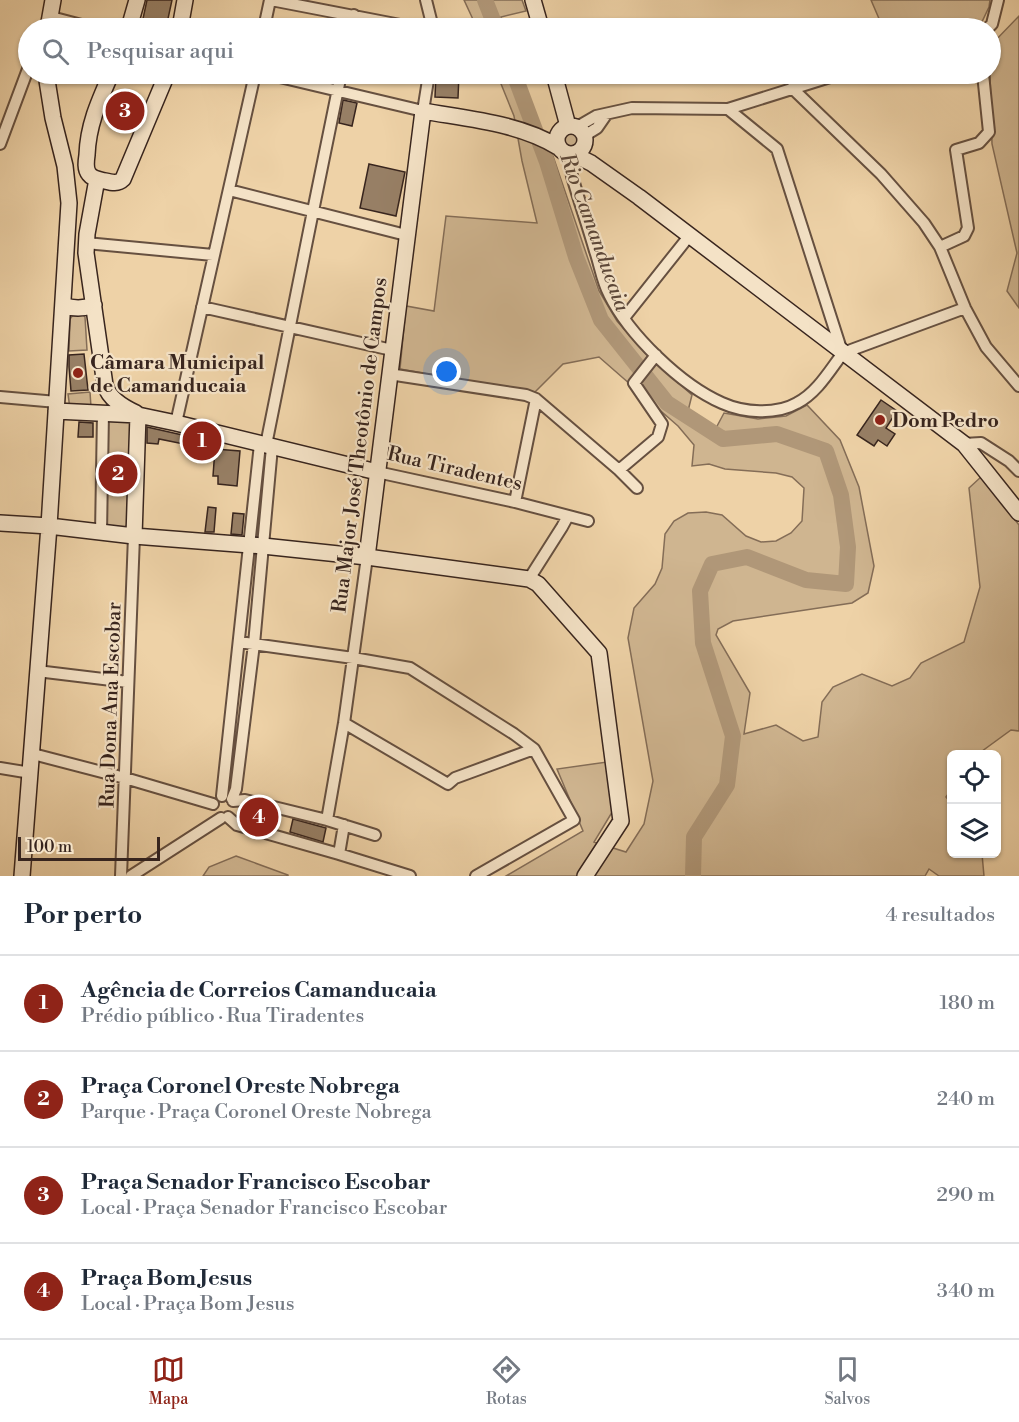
<!DOCTYPE html>
<html lang="pt">
<head>
<meta charset="utf-8">
<style>
  body { margin:0; font-family:"Libre Bodoni",serif; background:#f2f2f3; color:#1f2937 }
  .controls { position:absolute; right:18px; bottom:18px; display:grid; overflow:hidden; border-radius:9px; box-shadow:0 2px 4px #0004 }
  .controls button { width:54px; height:54px; display:grid; place-items:center; padding:0; border:0; border-bottom:2px solid #e0e1e3; background:#fff; color:#1f2937; font:30px sans-serif }
  .scale { position:absolute; left:18px; bottom:15px; width:142px; box-sizing:border-box; padding-left:6px; border:3px solid #38251e; border-top:0; font-size:16px; line-height:21px; white-space:nowrap; color:#38251e; -webkit-text-stroke:4px #f4e2c6; paint-order:stroke }
  .you { position:absolute; left:447px; top:372px; width:21px; height:21px; margin:-15px; border:4px solid #fff; border-radius:50%; background:#1a73e8; box-shadow:0 0 0 9px #1a73e833 }
  .badge { display:grid; place-items:center; width:39px; height:39px; border-radius:50%; background:#8f2418; color:#fff; font-size:20px; font-weight:700 }
  .pin { position:absolute; translate:-50% -50%; border:3px solid #fff; box-shadow:0 2px 6px #0006 }
  .list { margin:0; padding:0; list-style:none }
  h2 { display:flex; justify-content:space-between; align-items:center; height:78px; margin:0; padding:0 24px; font-size:26px }
  h2 small { font-size:20px; font-weight:400; color:#747a83 }
  .list li { display:grid; grid-template-columns:39px 1fr auto; gap:18px; align-items:center; box-sizing:border-box; height:96px; padding:0 24px; border-top:2px solid #e0e1e3 }
  .list b { display:block; font-size:22px; white-space:nowrap }
  .list p { margin:0; font-size:20px; white-space:nowrap; color:#747a83 }
  .list em { font-size:20px; font-style:normal; color:#747a83 }
  .icon { flex:none; width:33px; height:33px; fill:none; stroke:currentColor; stroke-width:2; stroke-linecap:round; stroke-linejoin:round }
  .map { position:relative; flex:none; width:1019px; height:876px; overflow:hidden }
  .search { position:absolute; background:#fff; box-shadow:0 2px 4px #0004; left:18px; right:18px; top:18px; height:66px; display:flex; align-items:center; gap:15px; box-sizing:border-box; padding:0 21px; border-radius:33px; color:#747a83; font-size:22px }
  .sheet { height:462px; background:#fff }
  nav { display:flex; justify-content:space-around; align-items:center; box-sizing:border-box; height:84px; border-top:2px solid #e0e1e3; background:#fff; font-size:16px; color:#747a83 }
  nav a { display:grid; justify-items:center; gap:3px }
  nav .on { color:#8f2418 }
  .map>svg:first-child { display:block }
</style>
</head>
<body>
<div class="map">
<svg width="1019" height="876" viewBox="0 0 1019 876">
  <rect width="100%" height="100%" fill="#eed2a7"/>
  <filter id="stains"><feTurbulence type="fractalNoise" baseFrequency=".00333" numOctaves="4"/><feColorMatrix values="0 0 0 0 .2 0 0 0 0 .09 0 0 0 0 .02 0 0 0 .5 -.17"/></filter>
  <radialGradient id="worn" r=".72"><stop offset=".6" stop-color="#630" stop-opacity="0"/><stop offset="1" stop-color="#630" stop-opacity=".3"/></radialGradient>
  <path fill="#cfb590" stroke="#846d57" stroke-width="1.5" d="M464 0H522L526 11 501 17 504 28H477Z
    M871 0H990L989 7 979 28H883Z
    M1019 16V308L1007 291 1017 253 992 144 990 74 991 45Z
    M497 74H519L533 119 553 156 599 291 617 321 645 353 692 395 688 411 716 428 724 413 758 419 786 416 807 405 840 440 859 487 874 566 868 593 852 603 733 621 718 629 716 635 750 693 744 734 776 725 803 741 818 737 822 702 833 687 862 674 892 686 910 678 921 663 964 642 980 587 969 488 982 476 1019 525V731L1011 730 978 754H952L951 790 946 797 951 803 952 854H982L984 876H939L929 869 925 876H589L581 868 577 876H506L583 831 557 769 607 762 614 809 594 842 626 852 644 824 653 781 628 638 634 608 655 584 662 568 665 534 674 521 688 513 706 512 722 515 746 536 761 542 776 541 791 533 802 521 804 488 792 477 776 473 725 469 709 464 692 466 694 445 678 426 599 357 563 364 534 393 400 369 406 306 434 311 446 216 537 223 522 161 514 116Z
    M558 140a12 12 0 1 1 24 0a12 12 0 1 1-24 0Z
    M73 315H83L85 317 87 350 69 351 70 319Z
    M90 392 91 407 70 409 68 394Z
    M105 414 137 416 130 534 102 531Z
    M236 856 288 875V876H203L209 867Z"/>
  <g fill="none" stroke-linecap="round" stroke-linejoin="round">
    <path stroke="#b09778" stroke-width="16" d="M485 0 496 28
      M514 74 547 162 576 257 601 320 667 403 723 439 777 434 826 451 841 495 848 547 846 584 806 580 747 557 712 564 700 591 703 643 733 736 727 785 694 837 693 876"/>
  </g>
  <path fill="#977f65" stroke="#38251e" stroke-width="1.5" d="M147 0H172L166 28H141Z
    M436 74H459L458 98 435 97Z
    M343 100 357 103 352 126 339 123Z
    M369 164 405 172 396 216 360 208Z
    M84 354 88 390 71 391 69 367V355Z
    M881 400 897 411 886 428 895 434 887 446 878 440 874 446 857 435Z
    M79 422 93 423V437H78Z
    M147 427 209 441 207 451 194 449V446L159 439 158 444 147 443Z
    M215 449 240 451 237 486 218 484V476H213Z
    M208 507 216 508 214 532H205Z
    M233 513 244 514 242 535 231 534Z
    M293 819 326 828 323 842 290 832Z"/>
  <g fill="none" stroke-linecap="round" stroke-linejoin="round">
    <g stroke="#665040" stroke-width="14">
      <path id="street" d="M271 0 416 28
        M426 0 433 28
        M51 17 93 28
        M264 28 270 0
        M351 28 354 15
        M988 28 992 24 998 0
        M267 74 423 111 429 74
        M792 88 881 174 924 223 940 247 965 308 986 347 1019 386
        M728 109 830 77 887 74
        M577 127 596 116 632 108 728 109 777 149 842 352
        M584 136 597 128 606 115
        M0 144 28 69
        M570 154C571 161 571 169 572 176 579 201 588 226 595 251 600 265 602 281 609 294 629 335 681 385 722 403 744 413 776 415 797 403 817 393 830 370 843 353
        M229 190 406 235
        M86 243 213 255
        M940 247 964 236 968 228 956 150 979 143 989 132 983 74
        M202 307 392 350
        M624 318 690 235
        M843 353 965 308
        M389 374 526 395 536 399 619 470 637 488
        M0 397 57 402
        M176 423 255 74
        M964 444 981 443 1009 461 1019 471
        M266 445 313 211 341 74
        M619 470 658 437 662 424 634 383 656 355
        M377 472 515 502 588 521
        M515 502 536 399
        M101 533 103 413
        M529 579 562 527 568 516
        M239 642 353 658 410 668 514 734 534 749 574 820 476 876
        M37 671 128 682
        M344 723 448 784 455 778 534 749
        M33 754 125 778 213 804
        M0 768 31 773
        M222 796 260 444
        M232 799 236 789 254 644 272 447
        M233 801 245 800 327 820 375 835
        M228 817 237 825 339 854 410 876
        M327 820 344 723 367 557
        M339 854 344 825
        M121 876 134 536
        M131 876 221 818"/>
    </g>
    <g stroke="#38251e" stroke-width="18">
      <path id="secondary" d="M533 0 541 28
        M48 28 53 0
        M129 28 137 0
        M180 28 185 0
        M111 74C99 101 88 125 87 155 86 162 85 169 89 174 92 178 96 179 101 180 110 182 117 185 123 179L167 74
        M554 74 568 126
        M557 140a14 14 0 1 1 28 0a14 14 0 1 1-28 0Z
        M573 154 591 163 639 197 964 444 1019 513
        M97 179 87 234 86 253 105 385C109 399 123 407 136 413
        M63 305C73 309 83 309 94 305
        M56 411 138 415 176 423 377 472
        M0 523 49 526 134 536 263 546 367 557 529 579 538 584 599 653 621 821 585 876
        M134 536 138 415
        M367 557 423 111C468 119 519 123 558 147
        M22 876 49 526 69 203 65 166 53 118 46 74"/>
    </g>
    <use href="#street" stroke="#f4e2c6" stroke-width="10"/>
    <use href="#secondary" stroke="#f4e2c6" stroke-width="15"/>
  </g>
  <g fill="#8f2418" stroke="#f4e2c6" stroke-width="2">
    <circle cx="78" cy="373" r="6"/>
    <circle cx="880" cy="420" r="6"/>
  </g>
  <g text-anchor="middle" stroke-width="4.5" stroke-linejoin="round" paint-order="stroke">
    <g font-size="20" font-weight="bold" fill="#38251e" stroke="#f4e2c6" text-anchor="start">
      <text x="90" y="369">Câmara Municipal<tspan x="90" dy="23">de Camanducaia</tspan></text>
      <text x="892" y="427">Dom Pedro</text>
    </g>
    <g font-size="20" fill="#38251e" stroke="#f4e2c6">
      <text transform="translate(359 445) rotate(-83)" y="7">Rua Major José Theotônio de Campos</text>
      <text transform="translate(455 468) rotate(13)" y="7">Rua Tiradentes</text>
      <text transform="translate(110 705) rotate(-88)" y="7">Rua Dona Ana Escobar</text>
    </g>
    <g font-size="21" font-style="italic" fill="#5c4739" stroke="#f4e2c6">
      <text transform="translate(595 232) rotate(70)" y="7">Rio Camanducaia</text>
    </g>
  </g>
  <rect width="100%" height="100%" filter="url(#stains)"/>
  <rect width="100%" height="100%" fill="url(#worn)"/>
</svg>
<div class="controls">
<button><svg class="icon" aria-label="locate" viewBox="0 0 24 24"><circle cx="12" cy="12" r="6"/><path d="M12 2v4M12 18v4M2 12h4M18 12h4"/></svg></button>
<button><svg class="icon" aria-label="layers" viewBox="0 0 24 24"><path d="M12 4l9 5-9 5-9-5zM3 14l9 5 9-5"/></svg></button>
</div>
<div class="scale">100 m</div>
<div class="you"></div>
<div class="pin badge" style="left:202px;top:441px">1</div>
<div class="pin badge" style="left:118px;top:474px">2</div>
<div class="pin badge" style="left:125px;top:111px">3</div>
<div class="pin badge" style="left:259px;top:817px">4</div>
<div class="search"><svg class="icon" aria-label="search" viewBox="0 0 24 24"><circle cx="10" cy="10" r="6"/><path d="M15 15l6 6"/></svg>Pesquisar aqui</div>
</div>
<section class="sheet">
<h2>Por perto<small>4 resultados</small></h2>
<ul class="list">
<li><span class="badge">1</span><div><b>Agência de Correios Camanducaia</b><p>Prédio público · Rua Tiradentes</p></div><em>180 m</em></li>
<li><span class="badge">2</span><div><b>Praça Coronel Oreste Nobrega</b><p>Parque · Praça Coronel Oreste Nobrega</p></div><em>240 m</em></li>
<li><span class="badge">3</span><div><b>Praça Senador Francisco Escobar</b><p>Local · Praça Senador Francisco Escobar</p></div><em>290 m</em></li>
<li><span class="badge">4</span><div><b>Praça Bom Jesus</b><p>Local · Praça Bom Jesus</p></div><em>340 m</em></li>
</ul>
</section>
<nav>
<a class="on"><svg class="icon" aria-label="map" viewBox="0 0 24 24"><path d="M3 6l6-2 6 2 6-2v14l-6 2-6-2-6 2zM9 4v14M15 6v14"/></svg>Mapa</a>
<a><svg class="icon" aria-label="directions" viewBox="0 0 24 24"><path d="M12 3l9 9-9 9-9-9zM9 14v-3h6M13 9l2 2-2 2"/></svg>Rotas</a>
<a><svg class="icon" aria-label="saved" viewBox="0 0 24 24"><path d="M7 4h10v16l-5-4-5 4z"/></svg>Salvos</a>
</nav>
</body>
</html>
